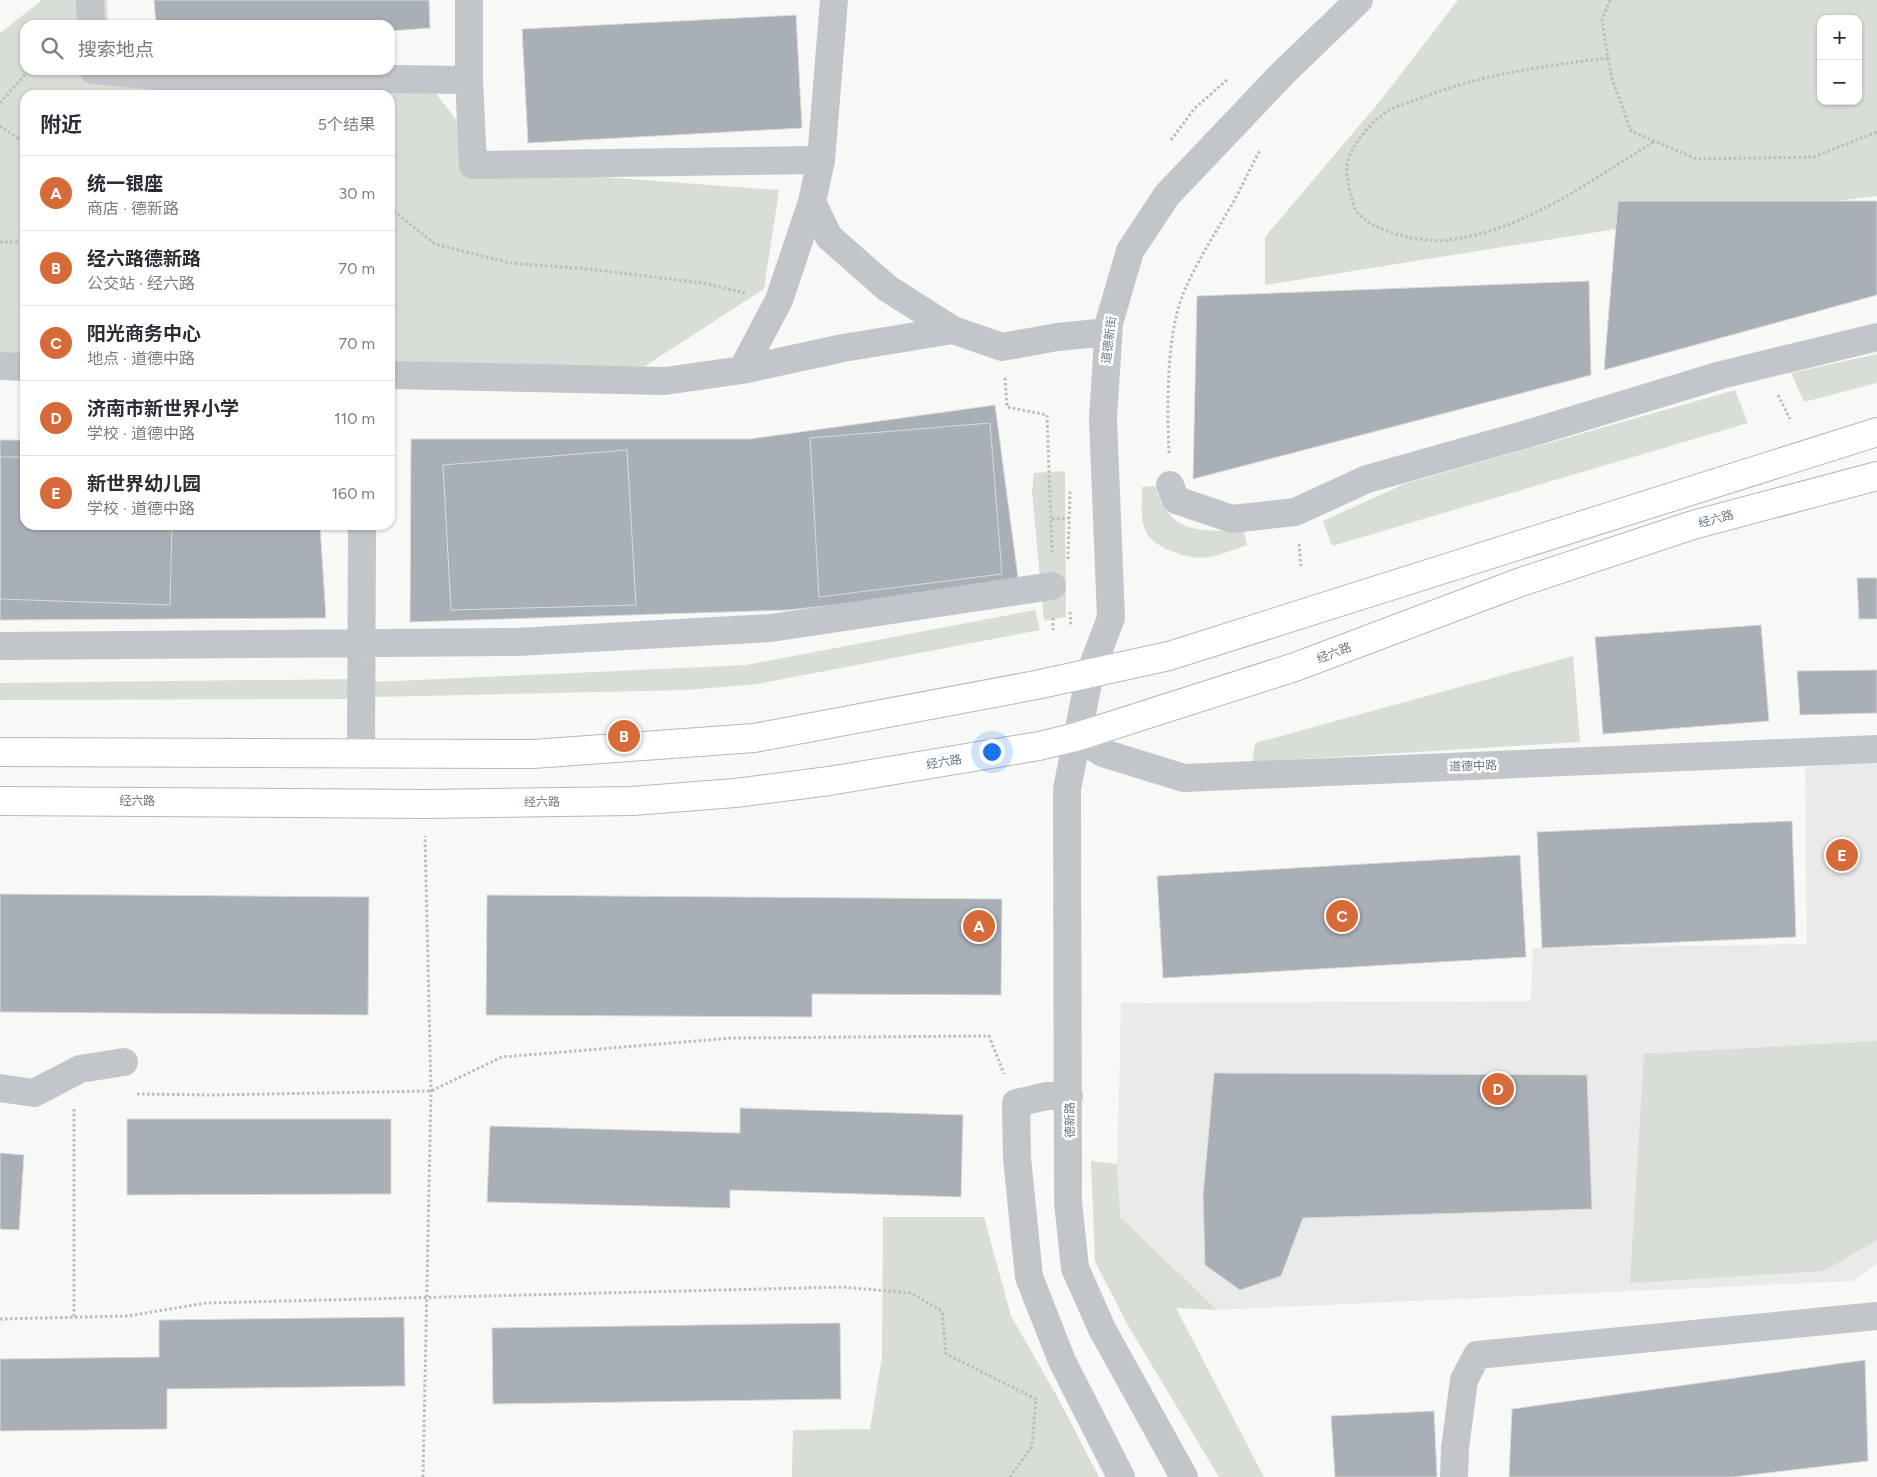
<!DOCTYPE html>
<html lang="zh">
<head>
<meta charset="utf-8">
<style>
  body { margin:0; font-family:Figtree,"Noto Sans SC",sans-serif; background:#f2f2f3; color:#2b2b33 }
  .controls { position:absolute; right:15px; top:15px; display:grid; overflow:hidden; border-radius:10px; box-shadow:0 1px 4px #0004 }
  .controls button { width:45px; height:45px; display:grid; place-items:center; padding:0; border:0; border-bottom:1px solid #e1e1e2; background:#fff; color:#2b2b33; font:25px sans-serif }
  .you { position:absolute; left:991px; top:751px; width:18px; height:18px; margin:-12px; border:4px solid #fff; border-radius:50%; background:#1a73e8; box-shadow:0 0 0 8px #1a73e833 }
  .badge { display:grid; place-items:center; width:32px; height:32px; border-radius:50%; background:#d66b39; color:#fff; font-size:16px; font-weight:700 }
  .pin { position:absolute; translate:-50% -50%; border:2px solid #fff; box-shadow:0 1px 5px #0006 }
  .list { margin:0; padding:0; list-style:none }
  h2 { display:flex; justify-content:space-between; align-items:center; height:65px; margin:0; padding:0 20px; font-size:21px }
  h2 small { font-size:16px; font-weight:400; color:#7c7c81 }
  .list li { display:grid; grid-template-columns:32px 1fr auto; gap:15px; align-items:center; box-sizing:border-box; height:75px; padding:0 20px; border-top:1px solid #e1e1e2 }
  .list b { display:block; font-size:19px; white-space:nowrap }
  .list p { margin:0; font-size:16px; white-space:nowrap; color:#7c7c81 }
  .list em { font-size:16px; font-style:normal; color:#7c7c81 }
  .icon { flex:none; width:28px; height:28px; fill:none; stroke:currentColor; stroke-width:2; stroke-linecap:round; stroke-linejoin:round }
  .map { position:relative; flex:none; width:1877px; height:1477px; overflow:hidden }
  .search { position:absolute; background:#fff; box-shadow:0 1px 4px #0004; left:20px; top:20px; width:375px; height:55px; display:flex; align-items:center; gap:12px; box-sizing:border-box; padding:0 18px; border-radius:15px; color:#7c7c81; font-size:19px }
  .panel { position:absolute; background:#fff; box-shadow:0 1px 4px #0004; left:20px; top:90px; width:375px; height:440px; border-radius:15px }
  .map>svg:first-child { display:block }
</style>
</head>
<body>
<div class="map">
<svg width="1877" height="1477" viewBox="0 0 1877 1477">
  <rect width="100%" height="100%" fill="#f8f9f6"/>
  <path fill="#e9eae9" d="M1877 762V1263L1853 1281 1217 1310 1120 1217 1117 1182 1121 1003 1531 1001 1533 948 1807 944 1805 767Z"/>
  <path fill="#d8ddd6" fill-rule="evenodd" d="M42 0H107L108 25H25V70H204L432 88 493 169 779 190 764 289 645 366 390 370V95H25V375L0 376V33Z
    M1458 0H1877V196L1647 224 1265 285V237L1380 101ZM1821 19H1858V101H1821Z
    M1877 354V383L1804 402 1791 373Z
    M1735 390 1748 423 1332 546 1323 521 1404 484Z
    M1065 471 1066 617 1044 621 1032 491 1034 473Z
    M1155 486C1170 536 1200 530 1244 531L1247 545C1235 549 1223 554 1210 557 1191 561 1153 549 1145 530 1140 516 1142 501 1142 487Z
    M1035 610 1040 630 757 684 687 690 374 697V682L746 665Z
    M1573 656 1580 742 1252 762 1255 743Z
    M356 679 355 699 0 700V683Z
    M1877 1041V1240L1824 1271 1630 1283 1644 1054Z
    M1091 1161 1117 1164 1120 1217 1217 1310 1176 1308 1264 1477H1219L1130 1329 1095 1262Z
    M883 1217H984L1011 1316 1057 1396 1099 1477H792L793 1430 870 1429 882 1357Z"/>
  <path fill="#a9afb6" stroke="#dadad9" d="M154 0H429L430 28 390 31V25H156Z
    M796 15 802 128 528 143 522 29Z
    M1618 201H1877V295L1604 370Z
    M1589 281 1591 375 1193 479 1197 296Z
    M995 405 1019 585 788 610 410 622 411 439H750Z
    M990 423 1002 574 819 597 810 438Z
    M0 440H25V525H320L326 618 0 620Z
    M627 450 636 605 451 610 443 465Z
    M0 457H25V525H172L170 605 0 599Z
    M1857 578H1877V619H1859Z
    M1761 625 1769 721 1603 734 1595 637Z
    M1877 670V713L1800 715 1797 671Z
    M1792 821 1796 937 1542 948 1537 832Z
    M1520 855 1526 957 1163 978 1157 876Z
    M0 894 369 897 368 1015 0 1012Z
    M487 895 1002 899 1001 995 812 994V1017L486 1015Z
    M1214 1073 1587 1075 1592 1209 1303 1218 1281 1276 1240 1290 1205 1265 1203 1195Z
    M740 1108 963 1115 961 1197 730 1190V1208L487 1202 490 1126 740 1133Z
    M127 1119H391V1194L127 1195Z
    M0 1153 24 1155 19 1230 0 1229Z
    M404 1317 405 1386 167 1389V1429L0 1431V1359L159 1357V1320Z
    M840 1323 841 1399 493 1404 492 1328Z
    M1865 1360 1868 1461 1733 1477H1509L1512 1409Z
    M1434 1411 1437 1477H1335L1331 1416Z"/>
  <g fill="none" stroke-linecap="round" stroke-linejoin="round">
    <g stroke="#b4b7bc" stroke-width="30">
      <path id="major" d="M0 752 533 754 754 738 1036 685 1169 656 1877 432
        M0 801 427 804 632 801 735 793 829 781 1039 746 1076 737 1295 667 1518 583 1693 525 1877 476"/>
    </g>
    <path stroke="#babdbf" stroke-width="3" stroke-dasharray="2.5 2.5" stroke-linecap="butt" d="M1610 0 1602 20 1608 58 1612 79 1631 131 1697 159 1813 157 1877 132
      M1608 58C1543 66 1477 75 1416 100 1407 103 1396 106 1388 111 1373 120 1356 140 1349 157 1344 169 1348 186 1352 198 1353 202 1354 208 1357 212 1374 233 1422 243 1448 240 1525 231 1591 180 1655 141
      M0 103 29 70
      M0 126 25 143
      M1171 140 1195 108 1228 79
      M390 208 435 244 510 263 588 269 703 283 745 293
      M0 242H25
      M1005 378 1007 407 1047 415 1052 555
      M1778 395 1790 419
      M1169 453C1167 408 1166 337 1183 294 1197 261 1216 232 1234 201 1243 184 1251 167 1260 150
      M1052 519 1069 518
      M1299 544 1301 566
      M1068 559 1070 490
      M1070 612 1071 626
      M1053 618V630
      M137 1094 212 1095 431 1091 502 1057 732 1038 989 1036 1004 1074
      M74 1109V1317
      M0 1319 128 1316 206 1303 842 1287 911 1293 942 1311 946 1354 1036 1399 1032 1446 1010 1477
      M423 1477 431 1091 425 836"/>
    <path stroke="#c2c5c9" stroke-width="28" d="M90 0 91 25
      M469 0V80
      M834 0 821 160 812 202 829 237 887 288 953 330 1002 347 1057 337 1108 332
      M93 70 161 76 469 80 473 165 821 160
      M0 366 25 367
      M742 370 779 300 812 202
      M390 375 665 381 742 370 843 348 953 330
      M1170 485 1176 500 1232 519 1295 512 1367 479 1527 434 1721 375 1877 337
      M0 646 517 642 771 628 1052 586
      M1076 737 1103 753 1184 778 1877 749
      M361 754 362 525
      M0 1088 34 1093 80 1069 124 1062
      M1069 1096H1047L1016 1103 1017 1158 1029 1277 1062 1361 1121 1477
      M1184 1477 1102 1329 1075 1268 1068 1202 1067 789 1090 673 1111 618 1103 419 1109 323 1130 251 1167 195 1283 73 1359 0
      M1454 1477 1455 1448 1464 1380 1477 1355 1877 1316"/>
    <use href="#major" stroke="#fff" stroke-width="28"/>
  </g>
  <g text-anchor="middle" stroke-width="5" stroke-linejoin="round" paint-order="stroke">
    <g font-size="12" fill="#6a7785" stroke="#fff">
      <text transform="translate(1109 340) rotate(-83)" y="4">道德新街</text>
      <text transform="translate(1716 519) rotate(-15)" y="4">经六路</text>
      <text transform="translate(1334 653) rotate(-21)" y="4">经六路</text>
      <text transform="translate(944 762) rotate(-10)" y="4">经六路</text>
      <text transform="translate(1473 766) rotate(-2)" y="4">道德中路</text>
      <text x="137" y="805">经六路</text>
      <text transform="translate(542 802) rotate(-1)" y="4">经六路</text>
      <text transform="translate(1070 1120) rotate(-91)" y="4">德新路</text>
    </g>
  </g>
</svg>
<div class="controls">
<button>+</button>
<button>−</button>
</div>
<div class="you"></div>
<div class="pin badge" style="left:979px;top:926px">A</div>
<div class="pin badge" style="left:624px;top:736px">B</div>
<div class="pin badge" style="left:1342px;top:916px">C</div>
<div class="pin badge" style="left:1498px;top:1089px">D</div>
<div class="pin badge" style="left:1842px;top:855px">E</div>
<div class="search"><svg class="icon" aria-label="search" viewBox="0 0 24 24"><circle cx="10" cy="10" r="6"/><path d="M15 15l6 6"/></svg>搜索地点</div>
<section class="panel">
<h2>附近<small>5个结果</small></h2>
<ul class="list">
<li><span class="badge">A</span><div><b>统一银座</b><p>商店 · 德新路</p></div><em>30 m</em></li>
<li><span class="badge">B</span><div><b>经六路德新路</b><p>公交站 · 经六路</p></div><em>70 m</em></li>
<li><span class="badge">C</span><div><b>阳光商务中心</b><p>地点 · 道德中路</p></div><em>70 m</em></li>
<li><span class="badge">D</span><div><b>济南市新世界小学</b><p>学校 · 道德中路</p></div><em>110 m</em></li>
<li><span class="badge">E</span><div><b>新世界幼儿园</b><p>学校 · 道德中路</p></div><em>160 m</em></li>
</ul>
</section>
</div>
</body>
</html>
